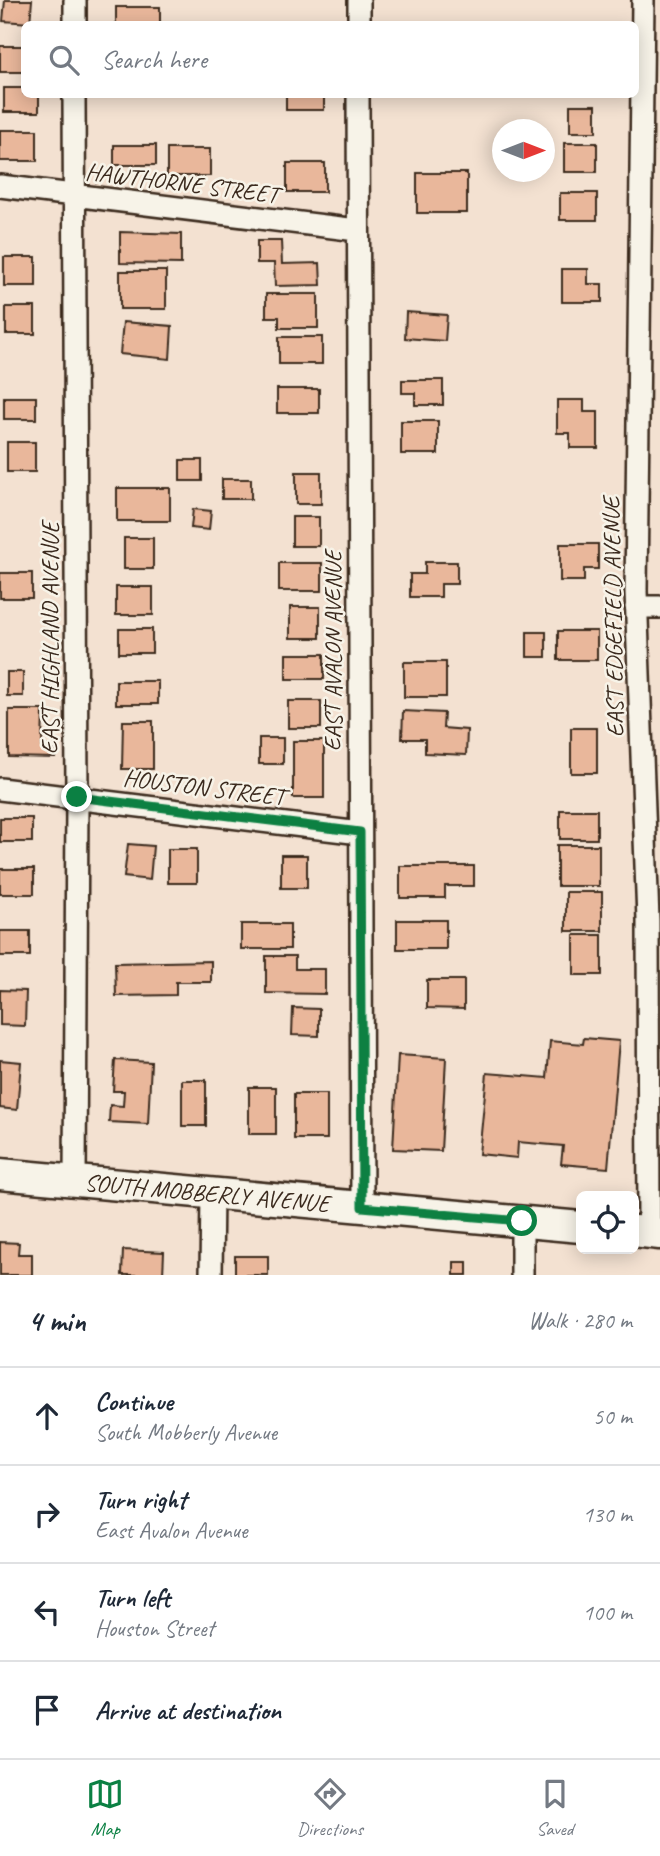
<!DOCTYPE html>
<html lang="en">
<head>
<meta charset="utf-8">
<style>
  body { margin:0; font-family:Caveat,sans-serif; background:#f6f6f7; color:#1f2937 }
  .controls { position:absolute; right:21px; bottom:21px; display:grid; overflow:hidden; border-radius:10px; box-shadow:0 4px 18px #0003 }
  .controls button { width:63px; height:63px; display:grid; place-items:center; padding:0; border:0; border-bottom:2px solid #e0e1e3; background:#fff; color:#1f2937; font:35px sans-serif }
  .compass { position:absolute; left:492px; top:119px; width:63px; height:63px; border-radius:50%; background:#fff; box-shadow:0 4px 18px #0003; rotate:90deg }
  .stop { position:absolute; width:21px; height:21px; margin:-16px; border:5px solid #0b8043; border-radius:50%; background:#fff }
  .stop.end { background:#0b8043; border-color:#fff; box-shadow:0 2px 7px #0008 }
  .list { margin:0; padding:0; list-style:none }
  h2 { display:flex; justify-content:space-between; align-items:center; height:91px; margin:0; padding:0 28px; font-size:30px }
  h2 small { font-size:23px; font-weight:400; color:#747a83 }
  .list li { display:grid; grid-template-columns:46px 1fr auto; gap:21px; align-items:center; box-sizing:border-box; height:98px; padding:0 28px; border-top:2px solid #e0e1e3 }
  .list b { display:block; font-size:26px; white-space:nowrap }
  .list p { margin:0; font-size:23px; white-space:nowrap; color:#747a83 }
  .list em { font-size:23px; font-style:normal; color:#747a83 }
  .icon { flex:none; width:38px; height:38px; fill:none; stroke:currentColor; stroke-width:2; stroke-linecap:round; stroke-linejoin:round }
  .map { position:relative; flex:none; width:660px; height:1275px; overflow:hidden }
  .search { position:absolute; background:#fff; box-shadow:0 4px 18px #0003; left:21px; right:21px; top:21px; height:77px; display:flex; align-items:center; gap:18px; box-sizing:border-box; padding:0 24px; border-radius:10px; color:#747a83; font-size:26px }
  .sheet { height:483px; background:#fff }
  nav { display:flex; justify-content:space-around; align-items:center; box-sizing:border-box; height:98px; border-top:2px solid #e0e1e3; background:#fff; font-size:19px; color:#747a83 }
  nav a { display:grid; justify-items:center; gap:4px }
  nav .on { color:#0b8043 }
  .map>svg:first-child { display:block }
</style>
</head>
<body>
<div class="map">
<svg width="660" height="1275" viewBox="0 0 660 1275">
  <rect width="100%" height="100%" fill="#f3e1d1"/>
  <filter id="ink" filterUnits="userSpaceOnUse"><feTurbulence type="fractalNoise" baseFrequency=".0143" numOctaves="2"/><feDisplacementMap in="SourceGraphic" scale="14" xChannelSelector="R" yChannelSelector="G"/><feConvolveMatrix kernelMatrix="1 2 1 2 8 2 1 2 1" color-interpolation-filters="sRGB"/></filter>
  <g filter="url(#ink)">
    <path fill="#e9b79b" stroke="#3b2a1e" stroke-width="2" d="M5 0H32L30 23 3 21Z
      M116 7H160V24H116Z
      M0 46H24V72H0Z
      M4 88H24V94H39V112H4Z
      M286 94H324V110H286Z
      M570 105H596V132H570Z
      M0 130H37V161H0Z
      M564 143H597V172H564Z
      M114 145H156V165H114Z
      M167 149H210V176H167Z
      M287 163H325V192H287Z
      M417 173H467V213H417Z
      M560 193H597V220H560Z
      M120 232 181 234V264L120 263Z
      M257 241H281L282 264 320 263 321 285 275 286 274 263H257Z
      M4 257H36V286H4Z
      M562 269H588V284H602V302H562Z
      M120 271H166V309H120Z
      M266 294H318V328H279V317H266Z
      M6 307H35V334H6Z
      M406 312 447 315 445 341 405 338Z
      M123 322 172 326 170 359 120 354Z
      M279 337H322V364H279Z
      M402 380H443V405H415V393H402Z
      M277 389H319V413H277Z
      M4 397H36V419H4Z
      M557 400H584V412H598V448H570V433H557Z
      M401 421H438V454H401Z
      M7 442H35V472H7Z
      M180 460H202V481H180Z
      M296 472H321V504H296Z
      M222 479H251V499H222Z
      M117 488H170V521H117Z
      M193 509 211 511 209 530 191 528Z
      M292 517H319V546H292Z
      M124 538H153V569H124Z
      M560 544H598V569H584V581H560Z
      M425 562H457V584H441V597H410V574H425Z
      M279 563H322V591H279Z
      M0 573H32V598H0Z
      M116 587H153V615H116Z
      M290 607H320V638H290Z
      M119 629H152V653H119Z
      M558 631H597V660H558Z
      M527 632H546V657H527Z
      M286 654H324V679H286Z
      M404 662H446V697H404Z
      M7 672H23V696H7Z
      M116 681H158V704H116Z
      M288 701H321V728H288Z
      M9 710H43L42 746H55V758L9 757Z
      M403 711 444 713 443 728 467 730 466 755 425 753V739H402Z
      M123 721H153V769H122Z
      M571 728H597V773H571Z
      M259 738H283V764H259Z
      M293 741H324V798H293Z
      M560 810H597V839H560Z
      M0 818H32V842H0Z
      M128 844 153 846 150 880 124 877Z
      M557 845H599V886H557Z
      M168 849H197V883H168Z
      M281 855H307V888H281Z
      M400 866H474V886H445V898H400Z
      M0 869H34V894H0Z
      M566 892H602V931H566Z
      M397 920H446V949H397Z
      M241 924H290V949H241Z
      M0 931H30V956H0Z
      M574 935H602V975H574Z
      M266 956H295V969H325V994L266 993Z
      M211 961V982H176V995L116 996 115 963Z
      M427 980H464V1009L427 1008Z
      M0 990 26 991 25 1026 0 1025Z
      M293 1008 319 1009V1036L292 1035Z
      M584 1038 619 1041 608 1168 561 1164 563 1146 518 1142 517 1158 479 1154 487 1073 547 1078 550 1041 583 1044Z
      M398 1055 446 1058 441 1151 393 1149Z
      M0 1060 21 1062 17 1110 0 1108Z
      M115 1060 151 1062 148 1124 109 1122 110 1105 123 1106 124 1091H113Z
      M182 1080H206V1126H182Z
      M249 1087H276V1134H249Z
      M294 1094H327V1139H294Z
      M0 1242 19 1243 18 1254H32V1275H0Z
      M123 1250 164 1252 163 1275H122Z
      M235 1256H268V1275H235Z
      M454 1262H467V1275H454Z"/>
    <g fill="none" stroke-linecap="round" stroke-linejoin="round">
      <g stroke="#3b2a1e" stroke-width="26">
        <path id="street" d="M643 0 636 591 648 920 649 1233
          M75 24V0
          M359 24V0
          M74 94 77 798 75 1181
          M358 94 362 1207
          M0 186 357 230
          M636 607H660
          M0 789 360 833
          M211 1275 212 1192
          M522 1275V1221"/>
      </g>
      <g stroke="#3b2a1e" stroke-width="35">
        <path id="secondary" d="M0 1174 581 1227
          M634 1231 660 1234"/>
      </g>
      <use href="#street" stroke="#f7f3e8" stroke-width="21"/>
      <use href="#secondary" stroke="#f7f3e8" stroke-width="30"/>
    </g>
  </g>
  <g fill="none" stroke-linecap="round" stroke-linejoin="round" filter="url(#ink)">
    <path stroke="#0b8043" stroke-width="9" d="M77 797 360 832 362 1207 522 1221"/>
  </g>
  <g text-anchor="middle" stroke-width="5" stroke-linejoin="round" paint-order="stroke">
    <g font-size="24" fill="#3b2a1e" stroke="#f7f3e8">
      <text transform="translate(182 183) rotate(7)" y="8">HAWTHORNE STREET</text>
      <text transform="translate(613 617) rotate(-91)" y="8">EAST EDGEFIELD AVENUE</text>
      <text transform="translate(50 638) rotate(-90)" y="8">EAST HIGHLAND AVENUE</text>
      <text transform="translate(333 651) rotate(-90)" y="8">EAST AVALON AVENUE</text>
      <text transform="translate(204 787) rotate(7)" y="8">HOUSTON STREET</text>
      <text transform="translate(207 1193) rotate(5)" y="8">SOUTH MOBBERLY AVENUE</text>
    </g>
  </g>
</svg>
<div class="controls">
<button><svg class="icon" aria-label="locate" viewBox="0 0 24 24"><circle cx="12" cy="12" r="6"/><path d="M12 2v4M12 18v4M2 12h4M18 12h4"/></svg></button>
</div>
<svg class="compass" viewBox="-18 -18 36 36"><path d="M0-13l5 13h-10z" fill="#e53935"/><path d="M0 13l5-13h-10z" fill="#747a83"/></svg>
<div class="stop" style="left:522px;top:1221px"></div>
<div class="stop end" style="left:77px;top:797px"></div>
<div class="search"><svg class="icon" aria-label="search" viewBox="0 0 24 24"><circle cx="10" cy="10" r="6"/><path d="M15 15l6 6"/></svg>Search here</div>
</div>
<section class="sheet">
<h2>4 min<small>Walk · 280 m</small></h2>
<ul class="list">
<li><svg class="icon" aria-label="ahead" viewBox="0 0 24 24"><path d="M12 20V5M6 11l6-6 6 6"/></svg><div><b>Continue</b><p>South Mobberly Avenue</p></div><em>50 m</em></li>
<li><svg class="icon" aria-label="right" viewBox="0 0 24 24"><path d="M7 20v-9h11M14 6l5 5-5 5"/></svg><div><b>Turn right</b><p>East Avalon Avenue</p></div><em>130 m</em></li>
<li><svg class="icon" aria-label="left" viewBox="0 0 24 24"><path d="M17 20v-9H6M10 6l-5 5 5 5"/></svg><div><b>Turn left</b><p>Houston Street</p></div><em>100 m</em></li>
<li><svg class="icon" aria-label="arrive" viewBox="0 0 24 24"><path d="M6 21V4h12l-3 4 3 4H6"/></svg><div><b>Arrive at destination</b></div></li>
</ul>
</section>
<nav>
<a class="on"><svg class="icon" aria-label="map" viewBox="0 0 24 24"><path d="M3 6l6-2 6 2 6-2v14l-6 2-6-2-6 2zM9 4v14M15 6v14"/></svg>Map</a>
<a><svg class="icon" aria-label="directions" viewBox="0 0 24 24"><path d="M12 3l9 9-9 9-9-9zM9 14v-3h6M13 9l2 2-2 2"/></svg>Directions</a>
<a><svg class="icon" aria-label="saved" viewBox="0 0 24 24"><path d="M7 4h10v16l-5-4-5 4z"/></svg>Saved</a>
</nav>
</body>
</html>
